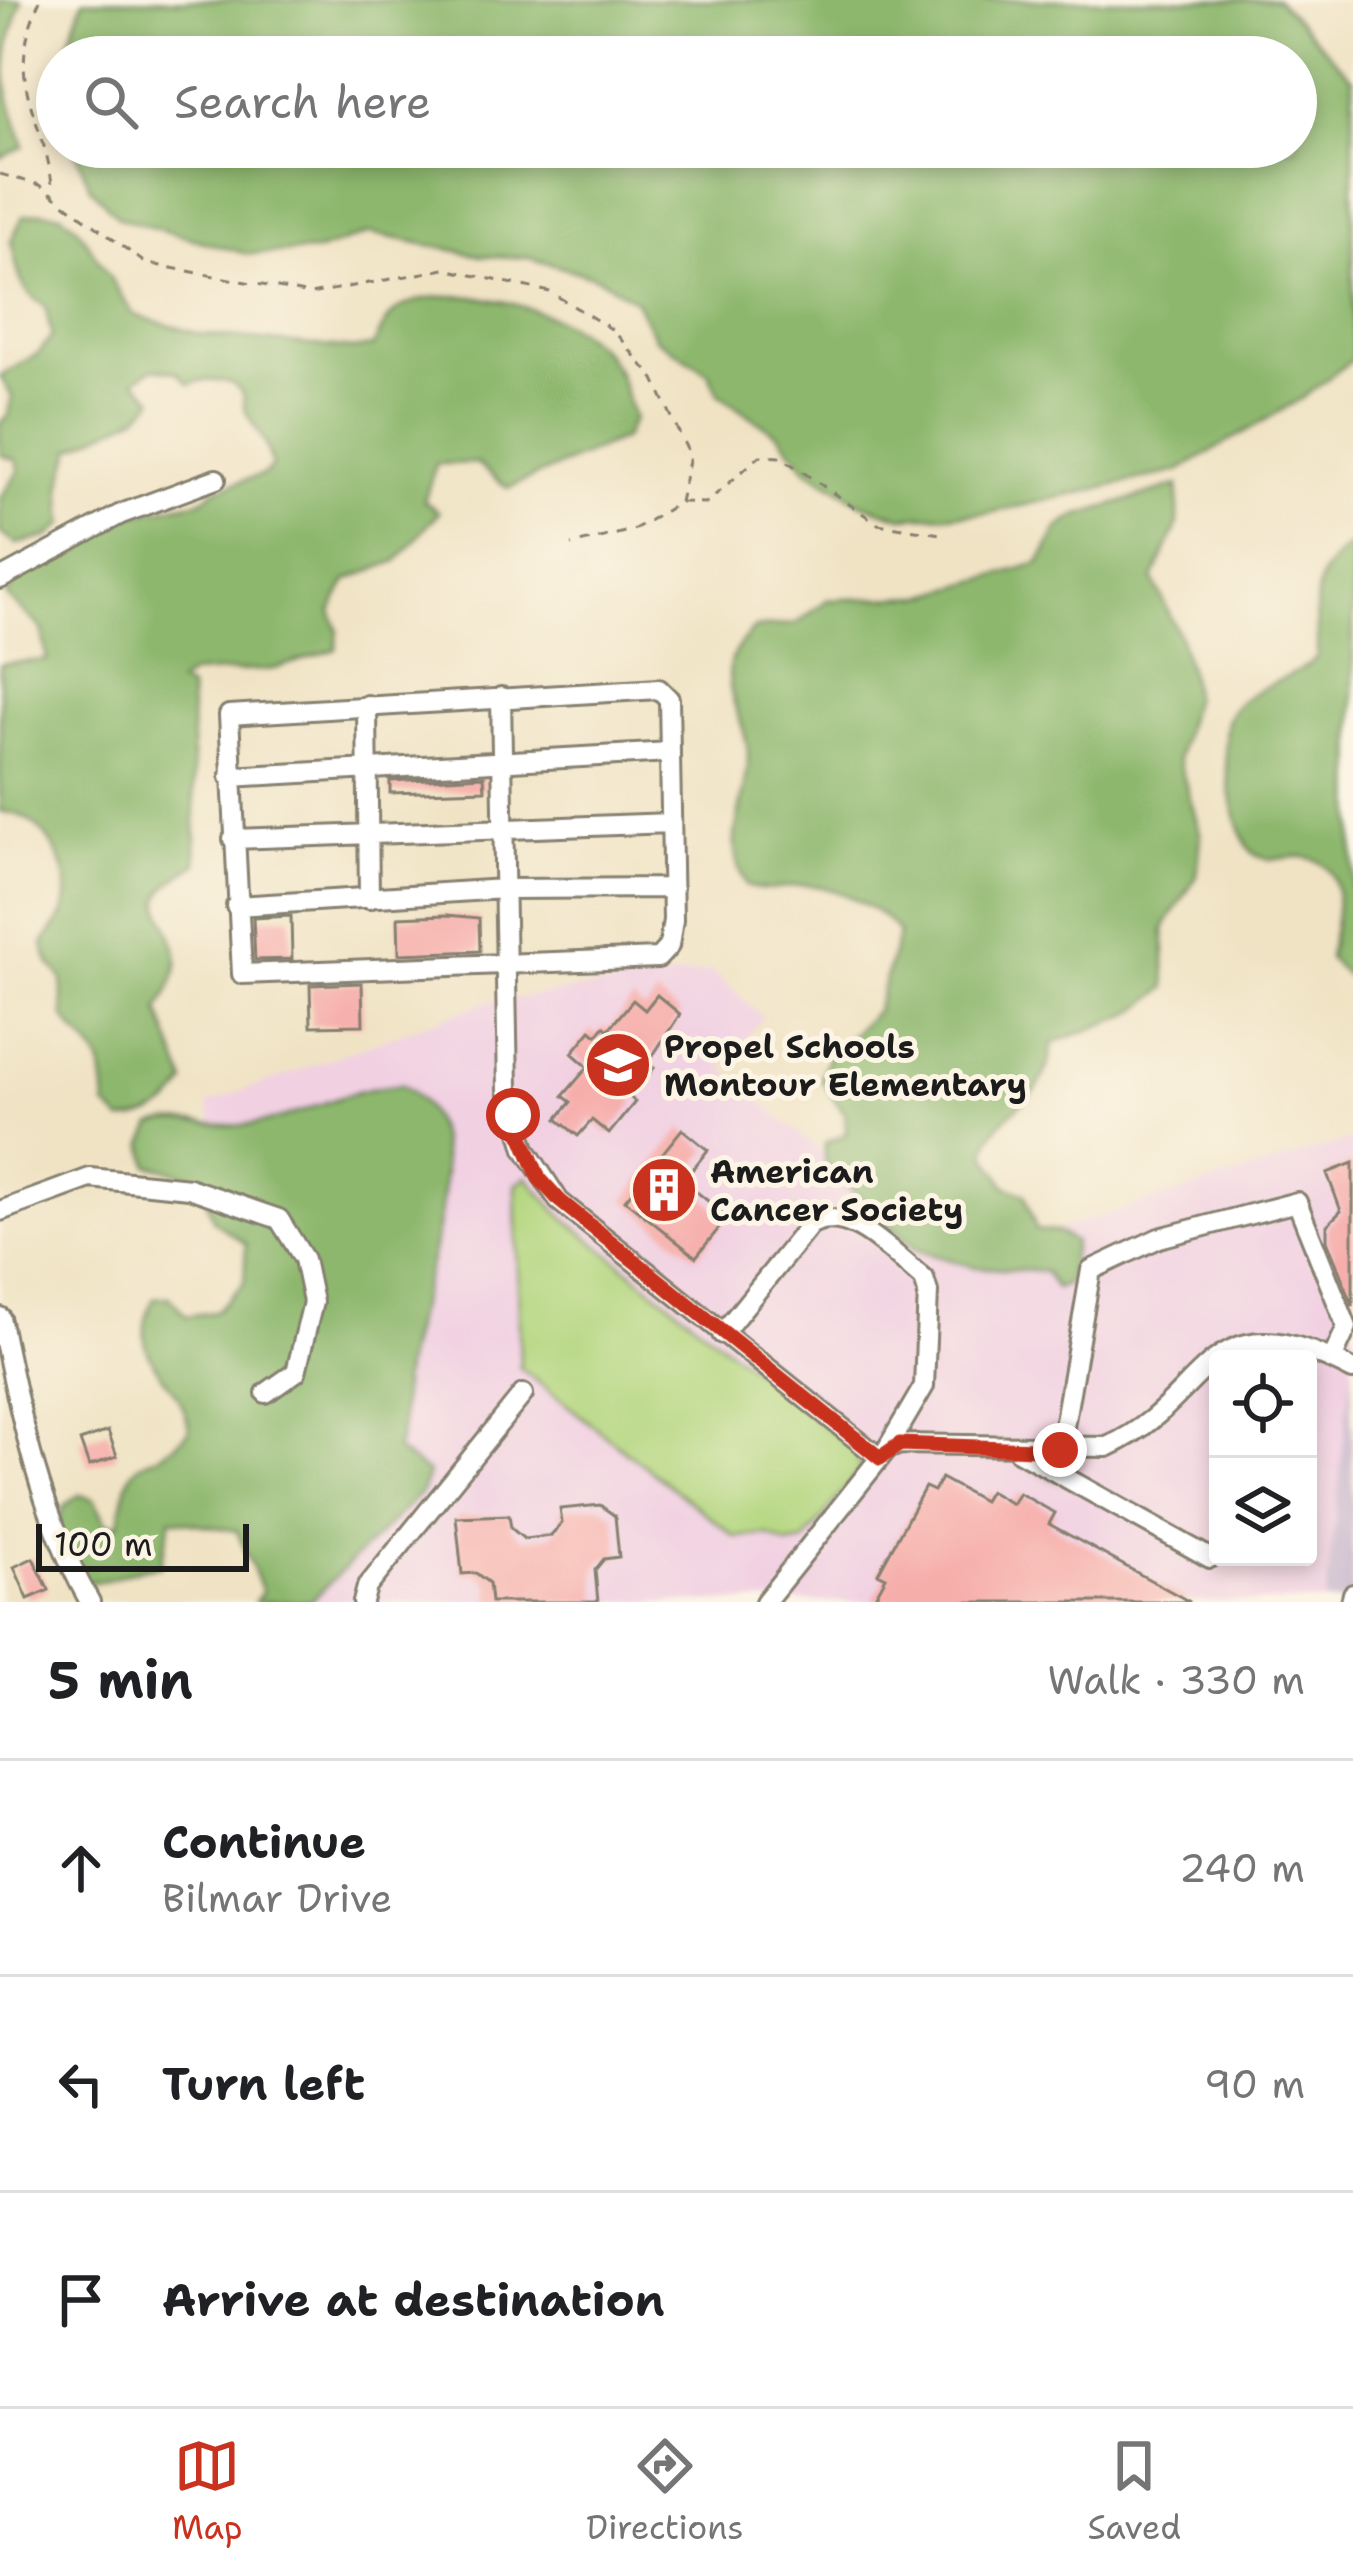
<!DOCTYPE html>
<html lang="en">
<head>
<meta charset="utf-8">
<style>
  body { margin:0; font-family:"Shantell Sans",sans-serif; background:#f6f6f6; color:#202124 }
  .controls { position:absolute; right:36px; bottom:36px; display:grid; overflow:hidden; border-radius:12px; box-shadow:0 6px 18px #0003 }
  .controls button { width:108px; height:108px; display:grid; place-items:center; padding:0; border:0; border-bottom:3px solid #e0e0e0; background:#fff; color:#202124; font:60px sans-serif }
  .scale { position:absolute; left:36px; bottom:30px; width:213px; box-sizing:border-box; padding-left:12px; border:6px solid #1c1c1c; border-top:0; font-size:33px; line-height:42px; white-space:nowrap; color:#1c1c1c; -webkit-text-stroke:9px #fcf5e5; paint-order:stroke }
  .stop { position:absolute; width:36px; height:36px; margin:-27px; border:9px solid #c8321e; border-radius:50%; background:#fff }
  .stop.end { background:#c8321e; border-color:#fff; box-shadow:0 3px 12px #0008 }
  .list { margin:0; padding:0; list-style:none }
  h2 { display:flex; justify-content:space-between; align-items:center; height:156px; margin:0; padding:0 48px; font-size:51px }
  h2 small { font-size:39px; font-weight:400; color:#757577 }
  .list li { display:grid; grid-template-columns:78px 1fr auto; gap:36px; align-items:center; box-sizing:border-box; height:216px; padding:0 48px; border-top:3px solid #e0e0e0 }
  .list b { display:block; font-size:45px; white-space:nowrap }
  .list p { margin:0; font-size:39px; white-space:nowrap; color:#757577 }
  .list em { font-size:39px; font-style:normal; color:#757577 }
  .icon { flex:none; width:66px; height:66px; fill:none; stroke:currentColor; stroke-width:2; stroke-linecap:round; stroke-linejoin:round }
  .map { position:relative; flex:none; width:1353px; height:1602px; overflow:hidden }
  .search { position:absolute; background:#fff; box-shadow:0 6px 18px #0003; left:36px; right:36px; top:36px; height:132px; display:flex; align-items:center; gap:30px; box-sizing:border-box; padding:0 42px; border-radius:66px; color:#757577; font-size:45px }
  .sheet { height:804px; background:#fff }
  nav { display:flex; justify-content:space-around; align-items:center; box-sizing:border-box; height:168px; border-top:3px solid #e0e0e0; background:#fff; font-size:33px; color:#757577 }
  nav a { display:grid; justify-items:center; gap:6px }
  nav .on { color:#c8321e }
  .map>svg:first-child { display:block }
</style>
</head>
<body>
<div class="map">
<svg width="1353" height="1602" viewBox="0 0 1353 1602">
  <rect width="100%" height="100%" fill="#fcf5e5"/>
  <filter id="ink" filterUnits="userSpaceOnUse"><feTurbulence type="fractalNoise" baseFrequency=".00833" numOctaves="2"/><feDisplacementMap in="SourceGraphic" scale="24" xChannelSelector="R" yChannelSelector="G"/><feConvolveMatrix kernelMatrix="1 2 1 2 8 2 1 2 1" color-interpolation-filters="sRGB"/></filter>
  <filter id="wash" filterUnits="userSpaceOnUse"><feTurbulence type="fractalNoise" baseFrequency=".004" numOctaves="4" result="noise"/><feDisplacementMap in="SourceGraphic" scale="48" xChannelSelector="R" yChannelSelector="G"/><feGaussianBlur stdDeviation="2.7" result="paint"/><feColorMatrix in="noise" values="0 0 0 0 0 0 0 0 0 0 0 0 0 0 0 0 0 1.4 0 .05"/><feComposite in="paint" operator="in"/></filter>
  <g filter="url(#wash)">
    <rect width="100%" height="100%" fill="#f0e3c4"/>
    <path fill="#f1d0e2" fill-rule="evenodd" d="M712 971 763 1017 722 1068 951 1262 1353 1139V1370L1325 1602H308L338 1569 207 1104 486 1002ZM1218 1359H1308V1557H1218Z"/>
    <path fill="#cebed0" d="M1352 1370 1353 1602H1325Z"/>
    <path fill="#b2d67e" stroke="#67794d" stroke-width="3" d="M527 1177 558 1213 858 1453 859 1471 804 1542 787 1545 767 1535 735 1537 520 1368 516 1185Z"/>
    <path fill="#8db76d" stroke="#546a44" stroke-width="3" d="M0 0H22C0 63 2 83 24 146L0 158Z
      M83 0H1277L1353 78V359L1304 397 1178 471 989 513 902 517 862 504 807 469 779 435 718 394 709 373 655 338 636 301 599 278 529 258 482 256 370 233 318 251 247 254 119 218 90 187 74 147H1296V57H64Z
      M42 212 61 214 77 227 134 315 200 334 353 349 373 346C380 333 388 315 400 308 455 277 582 311 614 365 623 381 627 402 634 418L624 438 508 488 476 463 436 464 424 501 439 512 397 561 347 580 331 611 338 630 336 649 274 669 191 674 178 683 190 690 197 864C134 902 168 907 177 954 181 973 167 993 159 1010L186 1083C172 1107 150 1119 122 1121L106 1106C102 1042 97 1062 64 1017L62 978 49 963 43 944C49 934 60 923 64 912 78 873 42 809 0 812V664L47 660 42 629 6 595 29 565 124 516 200 501 216 489 265 474 272 466C266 437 260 437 247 413 240 400 248 408 242 394 234 377 204 378 189 384L177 372 153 368 135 380 154 399 139 415 72 449 61 487 64 524 48 537 17 544 0 533V498L20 470 16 460 0 455V423L8 415 12 396 0 376 39 353 52 336 45 306C17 291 18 269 11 241L23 216Z
      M1178 485V524L1153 579 1179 635 1190 675 1193 696 1178 758 1201 836 1197 876 1164 928 1166 988 1132 1014 1053 1043C1049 1059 1047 1075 1037 1088 1016 1113 993 1119 986 1154L1006 1186 1025 1194 1036 1230 1058 1232 1074 1242 1068 1284 1056 1289 1045 1272 975 1267 915 1250 825 1164V1143L846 1134 845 1115 821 1079 828 1058 876 1011 899 933C883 910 834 885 805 885 782 886 770 894 747 886 719 839 748 806 748 758 749 726 725 701 730 666 732 651 745 639 755 628L796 624 827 600 924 596 1040 563 1058 528 1076 516Z
      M1353 544V981L1328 958C1334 925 1353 864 1304 857 1288 855 1275 863 1258 856 1234 847 1219 743 1228 719 1241 686 1294 682 1317 657 1319 605 1304 575 1353 544Z
      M402 1085C491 1139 412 1297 403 1376 399 1402 406 1425 396 1450L428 1473 422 1492 310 1602H255L262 1592 237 1531 171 1519 160 1566C131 1566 109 1587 80 1581L57 1528 64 1506 79 1495 94 1499 107 1524H119C131 1434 146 1482 189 1430 184 1376 121 1364 154 1298L170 1297 186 1316 215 1312 244 1283 246 1244 214 1221 198 1178 149 1165 144 1144 153 1125C185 1116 214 1128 247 1125 299 1120 343 1087 402 1085Z"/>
    <g id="blocks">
      <path fill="#f6aeab" d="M484 776 485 790 390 793V781Z
        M447 915 479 918 480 951 399 954 398 917Z
        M291 916 292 959 255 960 253 918Z
        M362 983 363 1025 311 1026 310 985Z
        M657 995 680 1014 648 1063 654 1068 630 1097 635 1102 609 1134 592 1120 578 1136 557 1119 571 1102 563 1096 588 1067 572 1053 591 1030 597 1035 604 1026 608 1030 633 1000 645 1010Z
        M682 1129 708 1150 683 1181 728 1217 696 1257 625 1200Z
        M1353 1163V1306L1327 1240V1225L1341 1211 1327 1173Z
        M108 1431 117 1456 89 1466 80 1441Z
        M941 1478 983 1501 989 1491 1012 1504 1019 1493 1055 1513 1049 1524 1190 1602H872L886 1577 878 1573 925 1487 934 1491Z
        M600 1505 615 1516 619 1557 604 1559 595 1570 598 1602H491L489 1583 476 1573 462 1574 456 1517 509 1515 511 1528 524 1539 551 1536 562 1523 560 1509Z
        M33 1558 49 1590 28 1599 14 1567Z"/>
    </g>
  </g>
  <g filter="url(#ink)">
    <use href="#blocks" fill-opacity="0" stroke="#868070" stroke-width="3"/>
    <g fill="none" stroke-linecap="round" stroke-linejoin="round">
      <g stroke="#868070" stroke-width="24">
        <path id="minor" d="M0 579 121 514 216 479
          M659 689 669 699 673 920 669 946 658 958 242 974 229 715Z
          M501 697 508 1090 525 1149 559 1201 880 1458
          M367 705 369 899
          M230 777 670 752
          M233 839 671 823
          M236 906 504 889 673 888
          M0 1211 90 1178 189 1188 279 1219 304 1259 313 1302 296 1372 266 1393
          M0 1317C20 1415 40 1514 90 1602
          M722 1334 810 1225C848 1201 895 1256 924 1279L928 1292 924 1386 887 1449
          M1060 1450 1091 1270 1159 1238 1297 1202 1347 1327 1332 1359
          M1018 1451 1210 1558
          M363 1602 367 1587 523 1394
          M765 1602 887 1449 900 1444 1107 1447C1213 1400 1201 1291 1353 1370
          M1351 1602 1353 1594"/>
      </g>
      <path stroke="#868070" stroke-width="3" stroke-dasharray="9 9" stroke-linecap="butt" d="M40 0C0 89 48 116 53 195
        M0 174 40 185 145 263 310 294 445 269 550 292 613 330 654 379 690 456 680 502 633 530 571 545
        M681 502 706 503 760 456 781 457 878 524 947 535"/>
      <use href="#minor" stroke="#fff" stroke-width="18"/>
    </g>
  </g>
  <g fill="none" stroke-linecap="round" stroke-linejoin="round" filter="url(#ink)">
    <path stroke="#c8321e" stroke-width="15" d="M513 1115 539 1178 560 1201 880 1458 900 1444 1060 1450"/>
  </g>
  <defs>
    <g id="school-disc" transform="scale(3.45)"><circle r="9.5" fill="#c8321e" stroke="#fcf5e5"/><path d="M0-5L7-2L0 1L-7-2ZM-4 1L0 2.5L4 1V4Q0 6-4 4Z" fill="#fff"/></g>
    <g id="building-disc" transform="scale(3.45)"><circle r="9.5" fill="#c8321e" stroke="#fcf5e5"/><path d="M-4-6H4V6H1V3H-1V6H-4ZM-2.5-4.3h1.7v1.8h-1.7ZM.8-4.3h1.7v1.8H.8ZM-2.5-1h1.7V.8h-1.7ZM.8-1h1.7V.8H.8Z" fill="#fff"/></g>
  </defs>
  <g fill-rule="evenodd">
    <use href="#school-disc" x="618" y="1065"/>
    <use href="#building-disc" x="664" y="1190"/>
  </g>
  <g text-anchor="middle" stroke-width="10" stroke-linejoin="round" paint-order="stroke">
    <g font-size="33" font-weight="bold" fill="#1c1c1c" stroke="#fcf5e5" text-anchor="start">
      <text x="664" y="1058">Propel Schools<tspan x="664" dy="38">Montour Elementary</tspan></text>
      <text x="710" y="1183">American<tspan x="710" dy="38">Cancer Society</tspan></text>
    </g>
  </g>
</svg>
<div class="controls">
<button><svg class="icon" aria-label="locate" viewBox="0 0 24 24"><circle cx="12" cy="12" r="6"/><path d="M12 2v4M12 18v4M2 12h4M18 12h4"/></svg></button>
<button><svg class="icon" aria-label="layers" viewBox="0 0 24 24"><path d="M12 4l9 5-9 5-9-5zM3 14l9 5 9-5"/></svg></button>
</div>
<div class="scale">100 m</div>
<div class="stop" style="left:513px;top:1115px"></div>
<div class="stop end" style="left:1060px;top:1450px"></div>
<div class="search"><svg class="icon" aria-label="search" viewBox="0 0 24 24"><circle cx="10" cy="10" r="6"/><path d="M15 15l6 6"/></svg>Search here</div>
</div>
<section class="sheet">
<h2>5 min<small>Walk · 330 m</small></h2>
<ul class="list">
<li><svg class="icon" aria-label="ahead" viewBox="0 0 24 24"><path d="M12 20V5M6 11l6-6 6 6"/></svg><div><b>Continue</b><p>Bilmar Drive</p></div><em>240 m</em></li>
<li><svg class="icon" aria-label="left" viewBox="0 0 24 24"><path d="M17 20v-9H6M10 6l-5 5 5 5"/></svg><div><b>Turn left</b></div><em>90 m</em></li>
<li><svg class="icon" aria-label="arrive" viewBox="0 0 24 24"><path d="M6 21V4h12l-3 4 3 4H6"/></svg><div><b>Arrive at destination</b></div></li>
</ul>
</section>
<nav>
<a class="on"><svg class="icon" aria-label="map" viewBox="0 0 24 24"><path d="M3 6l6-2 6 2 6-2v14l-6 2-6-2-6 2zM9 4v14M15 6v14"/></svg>Map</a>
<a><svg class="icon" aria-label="directions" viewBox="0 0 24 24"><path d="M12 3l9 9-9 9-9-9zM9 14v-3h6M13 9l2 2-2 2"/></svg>Directions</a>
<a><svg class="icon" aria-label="saved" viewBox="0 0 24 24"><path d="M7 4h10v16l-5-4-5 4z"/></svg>Saved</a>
</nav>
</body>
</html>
